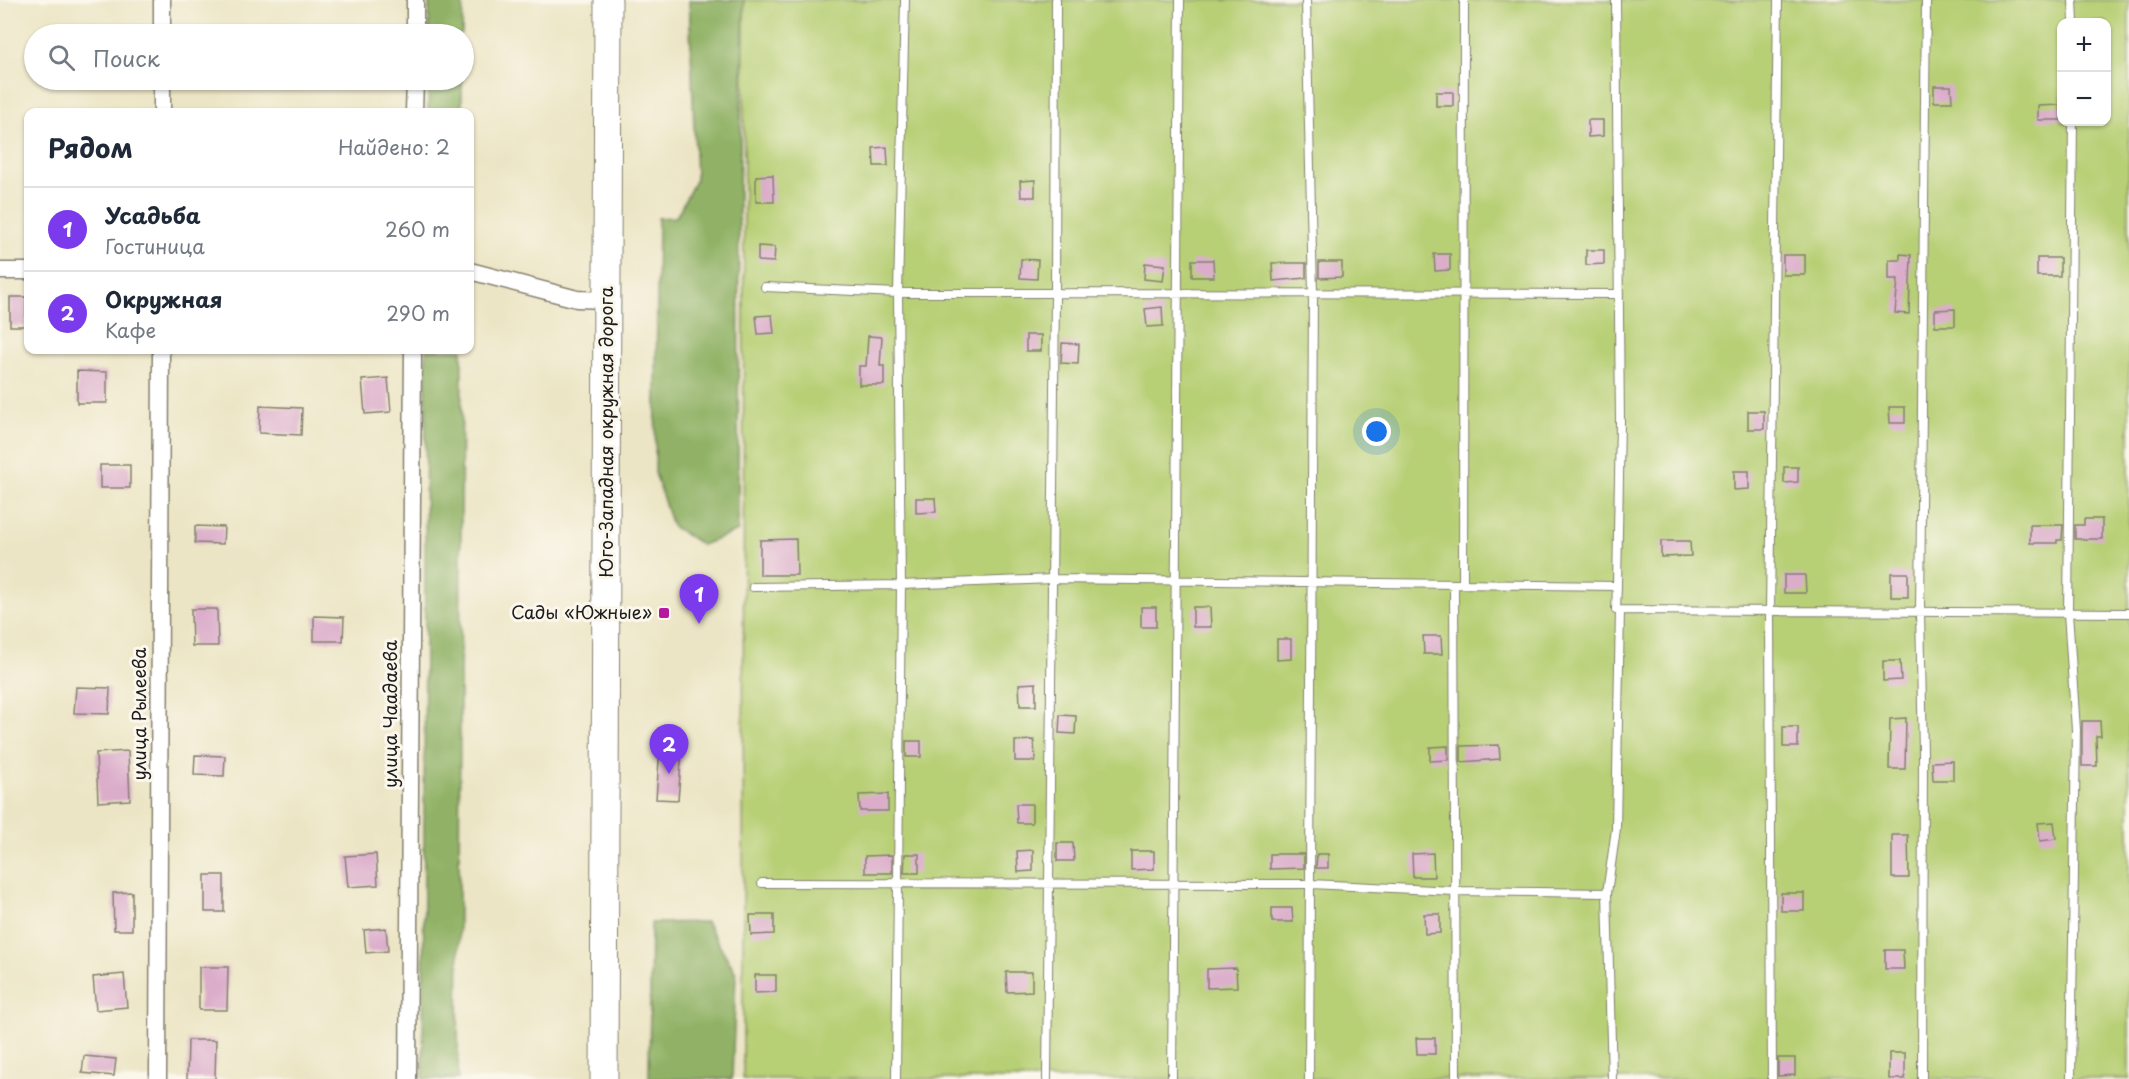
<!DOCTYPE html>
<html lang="ru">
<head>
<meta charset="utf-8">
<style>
  body { margin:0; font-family:"Playpen Sans",sans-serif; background:#f6f6f7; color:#1f2937 }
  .controls { position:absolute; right:18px; top:18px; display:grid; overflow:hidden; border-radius:12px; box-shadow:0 2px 4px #0004 }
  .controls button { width:54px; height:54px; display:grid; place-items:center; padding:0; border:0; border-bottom:2px solid #e0e1e3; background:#fff; color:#1f2937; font:30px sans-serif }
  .you { position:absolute; left:1377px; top:432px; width:21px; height:21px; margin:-15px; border:4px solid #fff; border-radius:50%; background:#1a73e8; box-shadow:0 0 0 9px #1a73e833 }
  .badge { display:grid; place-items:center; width:39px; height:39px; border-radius:50%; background:#7c3aed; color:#fff; font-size:20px; font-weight:700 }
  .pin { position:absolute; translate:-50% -50px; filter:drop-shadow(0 2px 3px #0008) }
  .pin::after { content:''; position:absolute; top:32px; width:21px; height:18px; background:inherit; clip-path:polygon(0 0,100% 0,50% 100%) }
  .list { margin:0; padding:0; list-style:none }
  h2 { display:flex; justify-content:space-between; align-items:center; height:78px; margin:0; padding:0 24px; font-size:26px }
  h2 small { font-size:20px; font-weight:400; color:#747a83 }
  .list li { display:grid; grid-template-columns:39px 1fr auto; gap:18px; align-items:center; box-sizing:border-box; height:84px; padding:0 24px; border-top:2px solid #e0e1e3 }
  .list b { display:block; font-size:22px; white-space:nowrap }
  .list p { margin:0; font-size:20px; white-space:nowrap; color:#747a83 }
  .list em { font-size:20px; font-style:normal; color:#747a83 }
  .icon { flex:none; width:33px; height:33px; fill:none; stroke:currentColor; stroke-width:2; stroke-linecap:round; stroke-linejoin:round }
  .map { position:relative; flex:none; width:2129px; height:1079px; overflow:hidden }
  .search { position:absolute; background:#fff; box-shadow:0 2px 4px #0004; left:24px; top:24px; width:450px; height:66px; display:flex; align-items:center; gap:15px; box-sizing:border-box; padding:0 21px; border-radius:33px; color:#747a83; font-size:22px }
  .panel { position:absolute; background:#fff; box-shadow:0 2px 4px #0004; left:24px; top:108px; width:450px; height:246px; border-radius:12px }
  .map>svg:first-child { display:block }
</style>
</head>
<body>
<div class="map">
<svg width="2129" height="1079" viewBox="0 0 2129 1079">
  <rect width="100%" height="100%" fill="#fbf7ec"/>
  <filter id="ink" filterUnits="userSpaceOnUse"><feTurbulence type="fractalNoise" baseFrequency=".0167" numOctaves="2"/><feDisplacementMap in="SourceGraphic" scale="12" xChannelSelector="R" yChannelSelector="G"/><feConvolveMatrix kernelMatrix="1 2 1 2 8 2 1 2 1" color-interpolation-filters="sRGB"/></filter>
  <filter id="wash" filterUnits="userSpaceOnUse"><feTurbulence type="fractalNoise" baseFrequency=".008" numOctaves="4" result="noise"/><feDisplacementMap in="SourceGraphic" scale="24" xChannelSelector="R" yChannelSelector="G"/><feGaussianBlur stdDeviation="1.35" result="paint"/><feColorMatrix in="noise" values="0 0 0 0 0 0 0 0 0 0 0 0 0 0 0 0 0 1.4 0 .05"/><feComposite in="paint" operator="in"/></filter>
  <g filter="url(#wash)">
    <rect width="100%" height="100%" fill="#ece5c5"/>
    <path fill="#b7cf74" stroke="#6a7648" stroke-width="1.5" fill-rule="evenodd" d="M744 0H2129V1079H743ZM2062 22H2106V122H2062Z"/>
    <path fill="#91b266" stroke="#566741" stroke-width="1.5" d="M429 0H463L462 34H429Z
      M689 0H744L739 194 738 531 702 545 672 526 655 473 658 218 676 217 696 179Z
      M429 80H462V112H428Z
      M426 350H462L458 1079H423Z
      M706 922 736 973 732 1079H649L651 923Z"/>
    <g id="blocks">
      <path fill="#dbadcb" d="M1934 86H1951L1952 102H1934Z
        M1436 92H1453V106H1436Z
        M2061 105V120H2038V106Z
        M1588 120H1603V136L1588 137Z
        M887 147 888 166H874L873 148Z
        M773 175 774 202H756V176Z
        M1035 180V197H1021L1020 181Z
        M758 246 775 247 774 262 758 261Z
        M1586 250H1604V264L1586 265Z
        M1434 254H1450V270L1435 271Z
        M1900 254 1911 255 1909 314 1895 313 1898 279H1889V260H1900Z
        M1783 255H1805V275H1783Z
        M2037 258H2060V276H2037Z
        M1021 259 1038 260 1037 279 1020 278Z
        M1192 260H1213L1214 277H1192Z
        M1319 262H1342V277L1319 278Z
        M1145 263 1165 265 1163 281 1144 279Z
        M1272 263H1306V278L1273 281Z
        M10 297H26V326H10Z
        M1162 307 1163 326 1147 327 1145 309Z
        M1955 309V326H1935V310Z
        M772 315 774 333 758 334 756 316Z
        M1026 335H1041V351H1026Z
        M868 336 882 337 880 366H884V385H859V366H866Z
        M1062 343 1079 344 1078 364 1061 363Z
        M77 371 107 372V403H77Z
        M388 378 391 412 365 414 362 380Z
        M260 406 302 408 301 435 259 433Z
        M1889 407H1905V423H1890Z
        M1748 411H1764V429H1748Z
        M100 465H130V488H100Z
        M1784 467H1798V482L1784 483Z
        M1734 471H1749V489L1734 490Z
        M916 498H935L936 512 916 513Z
        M2084 519H2102V539H2075V525H2084Z
        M2030 525H2063L2062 540H2057V543H2030Z
        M195 526 224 527 223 544 195 543Z
        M796 539 797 575H760V540Z
        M1661 541H1690L1691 556 1661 557Z
        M1891 573H1908V597H1891Z
        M1784 575H1805L1806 593H1784Z
        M1141 607H1156V627H1141Z
        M1193 607H1210L1211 627H1193Z
        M191 609H217L218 646H192Z
        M314 616 344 617 343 641H314Z
        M1423 636H1441L1442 654H1424Z
        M1277 639H1291V659L1277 660Z
        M1883 661H1900L1901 680 1883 681Z
        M1036 683V706H1020L1019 684Z
        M76 687 110 688 109 714 74 713Z
        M1060 715 1076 716 1075 734 1059 733Z
        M1906 718 1905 769H1889L1890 719Z
        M2082 721H2100L2101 736H2096L2097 766H2082Z
        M1783 727H1798V747H1783Z
        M1034 740 1035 761H1015V741Z
        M906 741H921V757H906Z
        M1499 745 1500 759 1461 762V746Z
        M1448 746V760L1430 761V747Z
        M660 748 682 750 678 800 656 799Z
        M128 751 130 800 98 802 96 753Z
        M195 755 225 756 224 776 194 775Z
        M1953 761V780H1933L1932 762Z
        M888 794V811H860L859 795Z
        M1016 804H1032V823H1017Z
        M2054 822 2056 839 2040 841 2038 823Z
        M1892 835H1908L1909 878H1892Z
        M1057 843H1073L1074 861H1057Z
        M1033 850V871L1018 872 1017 851Z
        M1131 851H1154V869L1131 870Z
        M1433 853 1434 877H1413L1412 854Z
        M376 854 378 885 348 887 345 856Z
        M905 854H919V873H904Z
        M1270 854H1304V868L1270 869Z
        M1317 854H1328V868H1316Z
        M892 855V873H865V856Z
        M205 875H224V912H205Z
        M132 892V930H114L113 893Z
        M1781 893H1804V911H1781Z
        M1272 908H1292L1293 922H1272Z
        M1424 914H1440V933L1425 934Z
        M750 915H774V934L751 935Z
        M386 928 388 951 366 953 364 930Z
        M1885 950H1903L1904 969H1885Z
        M199 967H228L227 1010H199Z
        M1236 968 1237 987 1207 988V969Z
        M1006 972H1032V991L1007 992Z
        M124 974 127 1007 96 1010 93 977Z
        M755 975H776V992L755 993Z
        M1416 1038H1435V1054H1417Z
        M188 1040H216L215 1079H187Z
        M1889 1053H1905V1079H1889Z
        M84 1056 116 1059 114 1076 82 1073Z
        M1778 1058H1795V1075L1778 1076Z"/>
    </g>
  </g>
  <g filter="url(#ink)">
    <use href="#blocks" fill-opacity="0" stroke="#848070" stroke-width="1.5"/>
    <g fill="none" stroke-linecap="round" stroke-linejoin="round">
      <g stroke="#848070" stroke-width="10">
        <path id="service" d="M1056 0 1055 293 1619 294
          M1306 0 1313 293 1309 1079
          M1616 0 1620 422 1617 586
          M2073 0 2074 22
          M765 287 898 293H1055L1047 1079
          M1454 584 1456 1079
          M1463 584 1464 0
          M753 587 901 585 1053 579 1617 586 1616 610 2129 613
          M762 883 1311 884 1454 891 1607 893
          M896 1079 901 585 898 293 905 0
          M1172 1079 1180 0
          M1612 1079 1607 893 1616 829 1620 610
          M1772 1079 1770 611 1778 0
          M1922 1079 1923 753 1920 612 1926 0
          M2071 1079 2076 730 2068 613 2073 122"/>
      </g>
      <g stroke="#848070" stroke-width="19">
        <path id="minor" d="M162 34V0
          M415 34V0
          M162 112V80
          M414 112 415 80
          M0 271H28
          M470 271 577 299 607 300
          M158 1079 161 350
          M408 1079 413 350"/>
      </g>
      <g stroke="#848070" stroke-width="29">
        <path id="trunk" d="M604 1079 608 0"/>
      </g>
      <use href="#service" stroke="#fff" stroke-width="8"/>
      <use href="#minor" stroke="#fff" stroke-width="16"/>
      <use href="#trunk" stroke="#fff" stroke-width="27"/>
    </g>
  </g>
  <rect fill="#b5179e" stroke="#fbf7ec" stroke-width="2" x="658" y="607" width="12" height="12" rx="3"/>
  <g text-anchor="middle" stroke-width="6" stroke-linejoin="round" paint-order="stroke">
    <g font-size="18" fill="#1c1c1c" stroke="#fbf7ec">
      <text transform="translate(607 432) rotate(-90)" y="6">Юго-Западная окружная дорога</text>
      <text transform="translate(140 714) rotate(-90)" y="6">улица Рылеева</text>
      <text transform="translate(391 714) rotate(-90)" y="6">улица Чаадаева</text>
    </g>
    <g font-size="18" fill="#1c1c1c" stroke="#fbf7ec" text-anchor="end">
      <text x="652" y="619">Сады «Южные»</text>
    </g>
  </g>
</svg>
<div class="controls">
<button>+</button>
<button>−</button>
</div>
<div class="you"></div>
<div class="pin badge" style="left:699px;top:624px">1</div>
<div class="pin badge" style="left:669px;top:774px">2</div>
<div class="search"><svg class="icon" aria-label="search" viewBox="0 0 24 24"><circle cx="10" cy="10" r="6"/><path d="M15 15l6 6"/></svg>Поиск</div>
<section class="panel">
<h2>Рядом<small>Найдено: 2</small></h2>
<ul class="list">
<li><span class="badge">1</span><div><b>Усадьба</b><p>Гостиница</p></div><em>260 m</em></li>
<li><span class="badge">2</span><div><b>Окружная</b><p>Кафе</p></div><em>290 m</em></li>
</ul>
</section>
</div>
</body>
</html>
